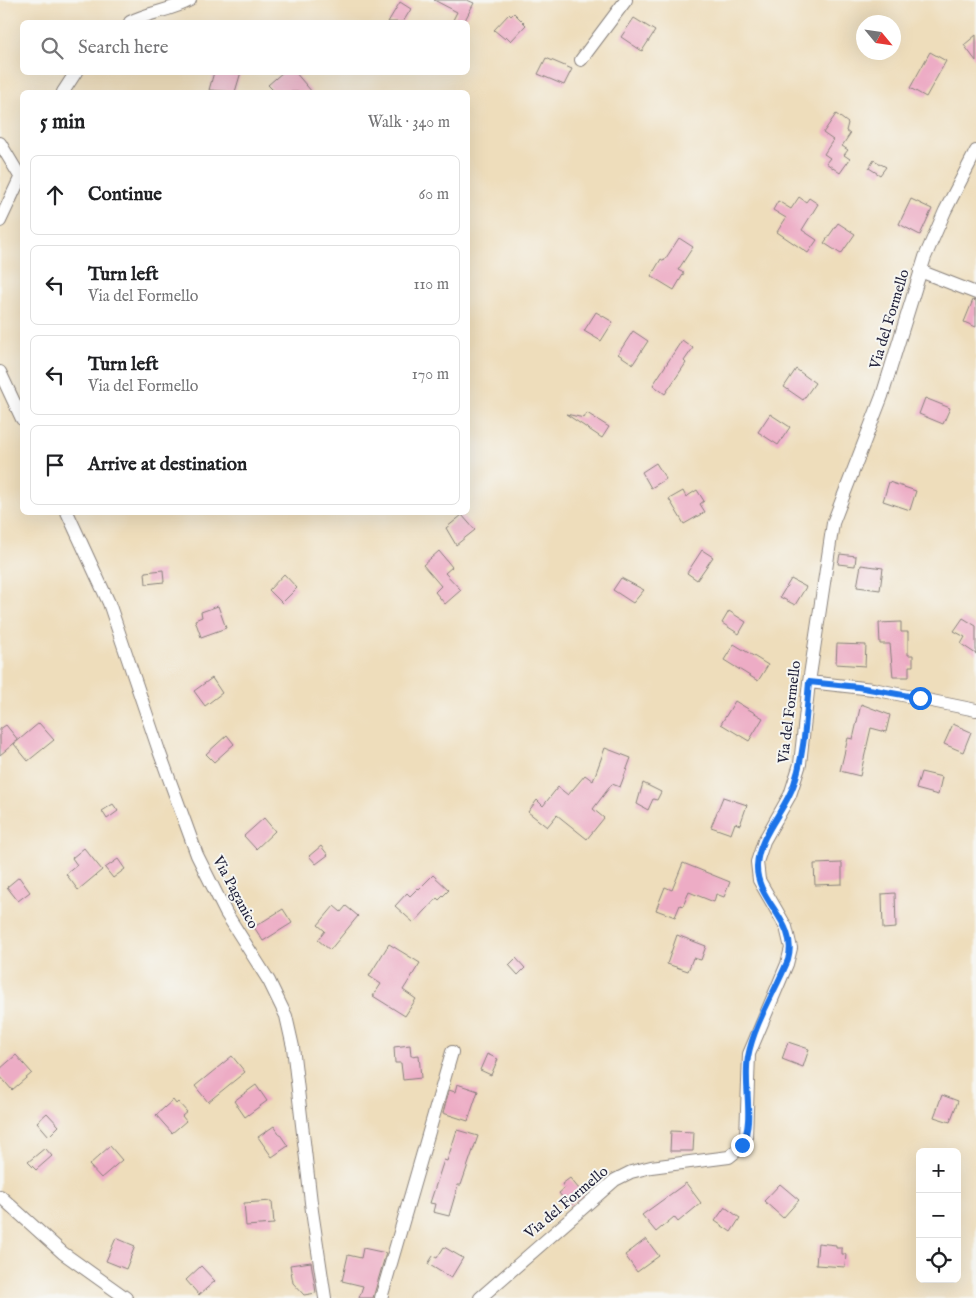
<!DOCTYPE html>
<html lang="en">
<head>
<meta charset="utf-8">
<style>
  body { margin:0; font-family:"IM FELL English",serif; background:#f6f6f6; color:#202124 }
  .controls { position:absolute; right:15px; bottom:15px; display:grid; overflow:hidden; border-radius:8px; box-shadow:0 5px 20px #0002 }
  .controls button { width:45px; height:45px; display:grid; place-items:center; padding:0; border:0; border-bottom:1px solid #e0e0e0; background:#fff; color:#202124; font:25px sans-serif }
  .compass { position:absolute; left:856px; top:15px; width:45px; height:45px; border-radius:50%; background:#fff; box-shadow:0 5px 20px #0002; rotate:119deg }
  .stop { position:absolute; width:15px; height:15px; margin:-11px; border:4px solid #1a73e8; border-radius:50%; background:#fff }
  .stop.end { background:#1a73e8; border-color:#fff; box-shadow:0 1px 5px #0008 }
  .list { margin:0; padding:0; list-style:none }
  h2 { display:flex; justify-content:space-between; align-items:center; height:65px; margin:0; padding:0 20px; font-size:21px }
  h2 small { font-size:16px; font-weight:400; color:#757577 }
  .list li { display:grid; grid-template-columns:32px 1fr auto; gap:15px; align-items:center; box-sizing:border-box; height:80px; margin:0 10px 10px; padding:0 10px; border:1px solid #e0e0e0; border-radius:8px }
  .list b { display:block; font-size:19px; white-space:nowrap }
  .list p { margin:0; font-size:16px; white-space:nowrap; color:#757577 }
  .list em { font-size:16px; font-style:normal; color:#757577 }
  .icon { flex:none; width:28px; height:28px; fill:none; stroke:currentColor; stroke-width:2; stroke-linecap:round; stroke-linejoin:round }
  .map { position:relative; flex:none; width:976px; height:1298px; overflow:hidden }
  .search { position:absolute; background:#fff; box-shadow:0 5px 20px #0002; left:20px; top:20px; width:450px; height:55px; display:flex; align-items:center; gap:12px; box-sizing:border-box; padding:0 18px; border-radius:8px; color:#757577; font-size:19px }
  .panel { position:absolute; background:#fff; box-shadow:0 5px 20px #0002; left:20px; top:90px; width:450px; height:425px; border-radius:8px }
  .map>svg:first-child { display:block }
</style>
</head>
<body>
<div class="map">
<svg width="976" height="1298" viewBox="0 0 976 1298">
  <rect width="100%" height="100%" fill="#f6f6f2"/>
  <filter id="ink" filterUnits="userSpaceOnUse"><feTurbulence type="fractalNoise" baseFrequency=".02" numOctaves="2"/><feDisplacementMap in="SourceGraphic" scale="10" xChannelSelector="R" yChannelSelector="G"/><feConvolveMatrix kernelMatrix="1 2 1 2 8 2 1 2 1" color-interpolation-filters="sRGB"/></filter>
  <filter id="wash" filterUnits="userSpaceOnUse"><feTurbulence type="fractalNoise" baseFrequency=".0096" numOctaves="4" result="noise"/><feDisplacementMap in="SourceGraphic" scale="20" xChannelSelector="R" yChannelSelector="G"/><feGaussianBlur stdDeviation="1.12" result="paint"/><feColorMatrix in="noise" values="0 0 0 0 0 0 0 0 0 0 0 0 0 0 0 0 0 1.4 0 .05"/><feComposite in="paint" operator="in"/></filter>
  <g filter="url(#wash)">
    <rect width="100%" height="100%" fill="#edb"/>
    <g id="blocks">
      <path fill="#edacc5" d="M434 0H467L474 3 464 22H452L457 12Z
        M400 2 411 9 403 22H388Z
        M514 13 526 25 511 41 507 37 505 39 494 30 509 14 511 16Z
        M634 18 655 31 642 51 621 37Z
        M976 35V61L964 45Z
        M930 52 946 61 926 97 910 88Z
        M546 58 572 69 564 85 538 74Z
        M214 72H241L235 92 209 90Z
        M283 72H295L312 92H275L268 85Z
        M836 114 848 123 846 131 850 134 842 146 848 150 844 155 850 159 840 173 826 163 830 158 824 154 833 140 823 133Z
        M874 160 886 167 880 175 869 168Z
        M799 197 806 202 809 198 818 204 802 230 817 240 808 253 777 232 786 218 773 210 778 201 791 209Z
        M911 199 932 209 920 235 899 224Z
        M838 223 855 234 841 254 824 243Z
        M679 238 693 247 678 270 684 273 674 290 651 276 661 259 664 261Z
        M973 300 976 301V327L964 322Z
        M596 312 613 322 601 341 584 331Z
        M633 331 648 341 633 364 618 354Z
        M682 340 693 348 684 361 686 363 665 394 653 385Z
        M796 369 815 383 803 400 784 387Z
        M925 398 950 408 943 424 919 414Z
        M587 413 609 427 602 438 566 414 584 418Z
        M770 414 790 427 778 445 758 432Z
        M656 463 666 479 651 488 642 472Z
        M889 482 916 491 910 510 883 501Z
        M697 490 704 501 700 504 705 512 684 524 669 499 683 491 686 497Z
        M462 515 475 530 456 545 446 528Z
        M702 550 713 557 697 580 687 573Z
        M439 551 452 567 445 573 461 590 445 604 435 592 441 586 423 565Z
        M840 554 856 556 855 566 838 564Z
        M861 565 883 568 880 590 857 587Z
        M163 570 164 582 146 584 145 572Z
        M284 574 297 588 282 603 269 590Z
        M621 578 644 590 633 603 613 590Z
        M791 579 806 587 795 605 780 597Z
        M218 606 226 628 201 637 195 620 202 617 201 612Z
        M729 611 746 622 739 634 722 623Z
        M963 618 976 626V654L961 644 965 637 954 631Z
        M901 622V632H908V655H913V666H909V677H893L890 644H880L879 623Z
        M734 644 768 665 758 681 724 660Z
        M837 644 866 645 865 666 836 664Z
        M212 678 222 693 205 706 194 691Z
        M735 701 763 718 749 741 721 724Z
        M861 704 890 715 886 732 871 728 860 776 840 771 848 738 853 739Z
        M39 723 54 740 28 761 14 744Z
        M953 724 971 732 963 752 944 744Z
        M6 725 18 740 0 755V729Z
        M227 735 234 744 214 762 206 754Z
        M605 748 631 758 620 787 612 784 593 809 604 818 587 839 557 815 547 827 528 812 537 800 543 806 558 787 568 795 585 775 593 781Z
        M921 772 942 777 938 795 916 789Z
        M643 783 661 792 657 800 653 799 648 810 637 804Z
        M723 797 747 805 740 825 735 823 731 834 711 827Z
        M113 804 118 811 107 819 102 811Z
        M264 818 275 831 256 849 244 836Z
        M321 846 328 855 316 864 309 856Z
        M84 848 102 870 78 890 66 874 77 865 72 858Z
        M118 859 125 869 113 878 105 868Z
        M683 863 730 882 724 897 716 894 714 902 689 892 683 906 680 905 675 917 656 910 665 887 672 890Z
        M842 863V884L815 885 814 864Z
        M433 875 449 890 439 900 437 898 414 923 395 906 407 893 410 896 418 888 419 889Z
        M19 877 30 892 18 901 7 887Z
        M895 893 896 928 883 929 882 894Z
        M334 906 341 912 346 906 358 916 330 950 318 940 325 931 318 925Z
        M283 909 292 923 263 941 254 927Z
        M677 935 706 946 701 960 693 958 688 971 667 964Z
        M389 944 420 963 403 990 416 999 405 1016 373 996 381 984 369 976Z
        M516 958 525 968 518 975 509 965Z
        M788 1042 809 1049 803 1067 782 1059Z
        M410 1045 411 1056 419 1055 421 1078 403 1080 401 1063H395L394 1047Z
        M487 1054 498 1059 491 1075 480 1070Z
        M16 1055 32 1073 12 1090 0 1076V1069Z
        M232 1056 245 1072 208 1102 195 1086Z
        M457 1084 478 1091 468 1121 443 1113 449 1090 455 1092Z
        M256 1085 267 1101 245 1117 234 1101Z
        M942 1095 958 1101 950 1122 934 1117Z
        M173 1100 176 1104 178 1102 187 1112 182 1116 186 1121 172 1133 156 1115Z
        M47 1113 59 1126 49 1136 37 1122Z
        M274 1126 288 1146 272 1157 258 1137Z
        M457 1130 478 1136 461 1185H458L449 1216 433 1212 435 1204 430 1203 444 1160 447 1161Z
        M671 1131 694 1132 693 1151H670Z
        M110 1146 122 1160 101 1178 89 1165Z
        M45 1148 52 1156 36 1170 28 1162Z
        M570 1178 584 1195 569 1206 559 1193 565 1188 562 1184Z
        M686 1183 701 1203 678 1222 674 1217 656 1232 642 1215Z
        M780 1184 799 1200 783 1218 764 1201Z
        M272 1201 274 1224 246 1226 244 1203Z
        M725 1207 740 1218 731 1232 715 1221Z
        M116 1238 135 1246 126 1269 106 1261Z
        M646 1239 659 1256 637 1272 625 1255Z
        M818 1243 836 1245V1248H842V1254H846L845 1267 816 1265Z
        M444 1247 463 1258 451 1278 428 1264 433 1256 437 1258Z
        M363 1248 386 1253 373 1298H359L363 1286 342 1281 348 1255 361 1258Z
        M311 1262 316 1293 304 1295 293 1283 290 1265Z
        M201 1266 215 1281 199 1295 186 1280Z"/>
    </g>
  </g>
  <g filter="url(#ink)">
    <use href="#blocks" fill-opacity="0" stroke="#88807b" stroke-width="1"/>
    <g fill="none" stroke-linecap="round" stroke-linejoin="round">
      <g stroke="#88807b" stroke-width="14">
        <path id="minor" d="M130 22C149 12 171 11 190 0
          M581 60 626 0
          M63 92 76 72
          M0 143 21 178
          M0 221 22 174
          M920 271 976 293
          M0 372 22 419
          M67 512 109 603 159 751 197 855 226 913 269 981 286 1016 293 1047 312 1211 325 1298
          M809 682 873 689 976 710
          M0 1196 63 1253 126 1298
          M381 1298 452 1052
          M480 1298 615 1180 631 1172 651 1167 729 1157 739 1149 746 1137 749 1054 787 964 791 948 786 927 759 880 757 862 764 841 790 795 800 764 809 682 833 523 882 396 925 257 945 211 976 151"/>
      </g>
      <use href="#minor" stroke="#fff" stroke-width="12"/>
    </g>
  </g>
  <g fill="none" stroke-linecap="round" stroke-linejoin="round" filter="url(#ink)">
    <path stroke="#1a73e8" stroke-width="6" d="M742 1145C755 1119 743 1086 748 1057 754 1024 775 992 788 960 799 922 756 902 757 866 758 836 785 811 794 784 805 752 806 716 809 682L858 687 920 698"/>
  </g>
  <g text-anchor="middle" stroke-width="4" stroke-linejoin="round" paint-order="stroke">
    <g font-size="15" fill="#22223b" stroke="#f6f6f2">
      <text transform="translate(889 319) rotate(-73)" y="5">Via del Formello</text>
      <text transform="translate(789 712) rotate(-83)" y="5">Via del Formello</text>
      <text transform="translate(236 892) rotate(62)" y="5">Via Paganico</text>
      <text transform="translate(566 1202) rotate(-40)" y="5">Via del Formello</text>
    </g>
  </g>
</svg>
<div class="controls">
<button>+</button>
<button>−</button>
<button><svg class="icon" aria-label="locate" viewBox="0 0 24 24"><circle cx="12" cy="12" r="6"/><path d="M12 2v4M12 18v4M2 12h4M18 12h4"/></svg></button>
</div>
<svg class="compass" viewBox="-18 -18 36 36"><path d="M0-13l5 13h-10z" fill="#e53935"/><path d="M0 13l5-13h-10z" fill="#757577"/></svg>
<div class="stop" style="left:920px;top:698px"></div>
<div class="stop end" style="left:742px;top:1145px"></div>
<div class="search"><svg class="icon" aria-label="search" viewBox="0 0 24 24"><circle cx="10" cy="10" r="6"/><path d="M15 15l6 6"/></svg>Search here</div>
<section class="panel">
<h2>5 min<small>Walk · 340 m</small></h2>
<ul class="list">
<li><svg class="icon" aria-label="ahead" viewBox="0 0 24 24"><path d="M12 20V5M6 11l6-6 6 6"/></svg><div><b>Continue</b></div><em>60 m</em></li>
<li><svg class="icon" aria-label="left" viewBox="0 0 24 24"><path d="M17 20v-9H6M10 6l-5 5 5 5"/></svg><div><b>Turn left</b><p>Via del Formello</p></div><em>110 m</em></li>
<li><svg class="icon" aria-label="left" viewBox="0 0 24 24"><path d="M17 20v-9H6M10 6l-5 5 5 5"/></svg><div><b>Turn left</b><p>Via del Formello</p></div><em>170 m</em></li>
<li><svg class="icon" aria-label="arrive" viewBox="0 0 24 24"><path d="M6 21V4h12l-3 4 3 4H6"/></svg><div><b>Arrive at destination</b></div></li>
</ul>
</section>
</div>
</body>
</html>
